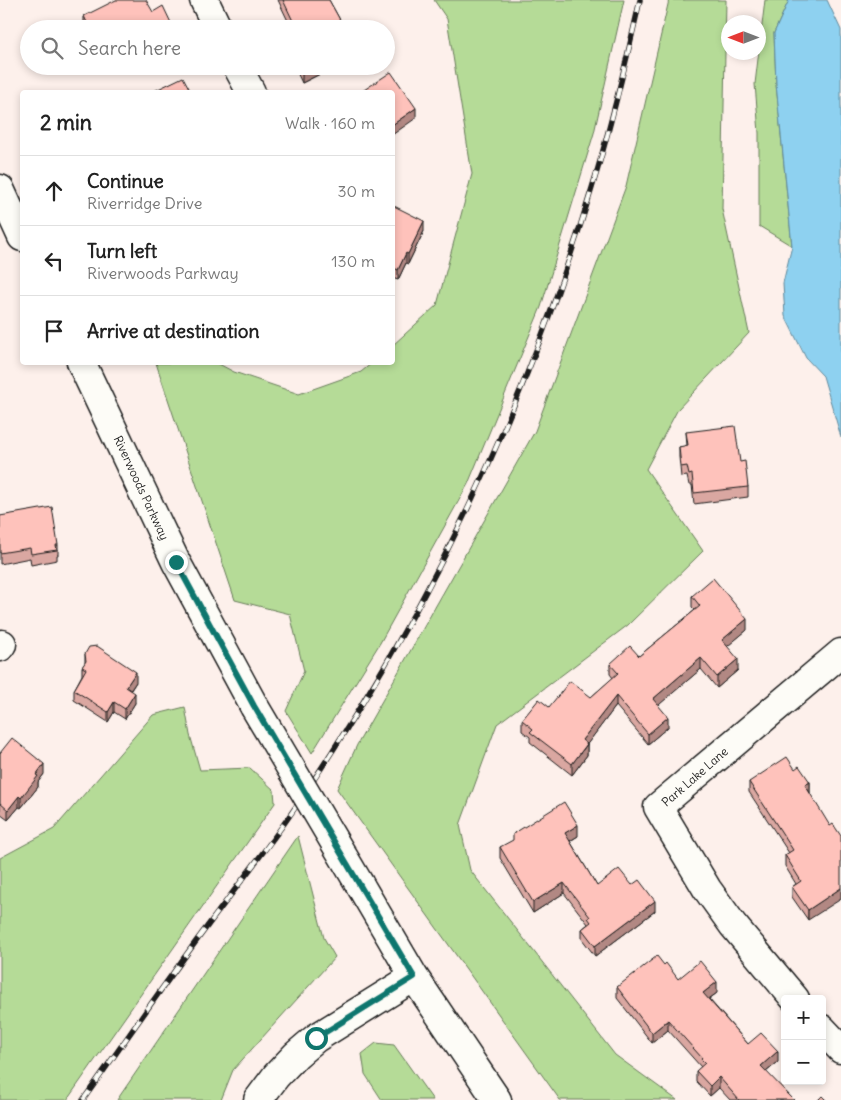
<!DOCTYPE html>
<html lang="en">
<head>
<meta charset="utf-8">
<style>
  body { margin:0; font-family:Delius,sans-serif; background:#f6f6f6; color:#222 }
  .controls { position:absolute; right:15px; bottom:15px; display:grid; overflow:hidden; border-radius:5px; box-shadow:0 2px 8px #0003 }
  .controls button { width:45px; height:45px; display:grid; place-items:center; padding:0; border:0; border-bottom:1px solid #e0e0e0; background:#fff; color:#222; font:25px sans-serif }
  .compass { position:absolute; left:721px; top:15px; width:45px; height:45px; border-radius:50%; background:#fff; box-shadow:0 2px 8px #0003; rotate:270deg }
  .stop { position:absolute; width:15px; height:15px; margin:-11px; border:4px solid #0f766e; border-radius:50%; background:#fff }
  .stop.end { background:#0f766e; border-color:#fff; box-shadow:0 1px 5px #0008 }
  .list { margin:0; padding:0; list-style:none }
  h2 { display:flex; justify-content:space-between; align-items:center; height:65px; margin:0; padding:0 20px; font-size:21px }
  h2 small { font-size:16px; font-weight:400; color:#767676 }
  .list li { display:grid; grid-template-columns:32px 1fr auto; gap:15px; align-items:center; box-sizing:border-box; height:70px; padding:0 20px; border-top:1px solid #e0e0e0 }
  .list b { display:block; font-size:19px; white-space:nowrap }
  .list p { margin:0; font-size:16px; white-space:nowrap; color:#767676 }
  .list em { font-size:16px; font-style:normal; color:#767676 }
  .icon { flex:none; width:28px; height:28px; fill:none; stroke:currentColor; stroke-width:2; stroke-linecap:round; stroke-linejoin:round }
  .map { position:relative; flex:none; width:841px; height:1100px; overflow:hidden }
  .search { position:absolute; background:#fff; box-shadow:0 2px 8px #0003; left:20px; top:20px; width:375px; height:55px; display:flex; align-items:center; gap:12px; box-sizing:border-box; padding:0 18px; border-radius:28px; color:#767676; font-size:19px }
  .panel { position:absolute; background:#fff; box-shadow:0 2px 8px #0003; left:20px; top:90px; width:375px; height:275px; border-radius:5px }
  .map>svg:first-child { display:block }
</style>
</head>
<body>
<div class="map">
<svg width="841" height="1100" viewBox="0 0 841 1100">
  <rect width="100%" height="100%" fill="#fdf0eb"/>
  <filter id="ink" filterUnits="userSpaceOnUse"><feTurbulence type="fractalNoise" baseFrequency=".02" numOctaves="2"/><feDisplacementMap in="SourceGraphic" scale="10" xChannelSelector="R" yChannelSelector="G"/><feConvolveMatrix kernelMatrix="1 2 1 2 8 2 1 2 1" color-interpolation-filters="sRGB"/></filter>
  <g filter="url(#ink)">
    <path fill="#b5db97" stroke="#687c5a" d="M434 0H624L594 133 541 307 468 484 380 643 312 753 286 711 304 671 290 614 235 600 156 363H217L234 372 299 394 361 372 372 363 392 362 393 345 437 305 472 174 447 19Z
      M669 0H726L722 209 749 333 678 409 646 469 703 551 628 625 497 724 460 825 470 870 615 1055 677 1100H560L337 789 357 745 535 431 626 186Z
      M765 0H789L774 33 776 84 792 246 759 226V133L755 84Z
      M185 707 190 735 200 770 250 768 274 790 275 803 67 1100H0V858L54 829 153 715Z
      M298 836 324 938 335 957 233 1070 221 1100H117Z
      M376 1043 394 1045 433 1100H382L365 1074 362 1054Z"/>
    <path fill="#8ed1f0" stroke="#60899b" d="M789 0H827L841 30V437L823 376 806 358 785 316 783 283 792 246 776 84 774 33Z"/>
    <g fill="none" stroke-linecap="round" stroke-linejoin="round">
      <g stroke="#1c1c1c" stroke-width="31">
        <path id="minor" d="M204 0 218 29
          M237 66 251 92
          M0 189 22 237
          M81 362 176 562 254 706
          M0 647 2 644
          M360 885 414 977 497 1100
          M795 999 733 925 707 889 658 807 841 653
          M822 1029 841 1049
          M258 1100 276 1076 296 1055 316 1038 414 977"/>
      </g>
      <use href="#minor" stroke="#fdfcf7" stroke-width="28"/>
      <g stroke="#1c1c1c" stroke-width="5.5">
        <path id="rail" d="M83 1100C123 1044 162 987 203 932 228 898 254 865 278 832 305 795 330 755 354 717 456 552 536 373 592 188 611 126 626 63 640 0"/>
      </g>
      <use href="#rail" stroke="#fdfcf7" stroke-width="4" stroke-dasharray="11" stroke-linecap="butt"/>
      <g stroke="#1c1c1c" stroke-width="31" stroke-linecap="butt">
        <path id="minor-bridge" d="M254 706 360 885"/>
      </g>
      <use href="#minor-bridge" stroke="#fdfcf7" stroke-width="28"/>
    </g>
    <path fill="#daa7a1" stroke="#1c1c1c" d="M278 0H329L345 29H288V24L289 23Z
      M153 12 173 29H85L84 26V16Z
      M295 66H336L302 83 295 68Z
      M392 205 424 231 408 264 406 263 398 280 392 278Z
      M686 432 740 462 748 487V497L694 504 692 485H689L687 476 681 477 679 457V447L687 446Z
      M0 516 58 545V555H57V560L31 565 30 558 0 564Z
      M692 596 747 630 727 646 738 670 717 688 701 669 658 705 668 727 648 744 616 706 587 744V755L572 775 530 742V737L522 731V720L549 707 591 697 613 678 610 674V664L639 656 695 610 692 607Z
      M85 654 136 682 131 690 135 703 125 719 114 712 108 722 74 700V690L82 675V667L85 663Z
      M0 753 44 774 38 782V787L21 808 19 807 8 820 0 814Z
      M795 769 810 782 808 920 792 897V887L796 884 785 866V855L789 853 749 792V782Z
      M578 836 570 841 597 886 632 885 655 911 595 956 582 939V929L588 924 564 893 533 913 500 858V847Z
      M664 965 678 979 717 993 709 999 748 1044 778 1062 766 1072 794 1100H730L719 1088 710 1096 696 1081V1071L701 1067 668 1030 652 1043 617 998V987Z"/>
    <path fill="#b28883" stroke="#1c1c1c" d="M106 66H117L106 72Z
      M315 66H336L302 83V73Z
      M416 108V118L392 135V125Z
      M424 221V231L408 264V254Z
      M406 253V263L398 280V270Z
      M747 619V630L722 651V640Z
      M701 658V669L653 710V699Z
      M738 659V670L717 688V677Z
      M136 672V682L126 697V687Z
      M135 693V703L125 719V709Z
      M616 696V706L582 751V740Z
      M114 702V712L108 722V712Z
      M668 717V727L648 744V734Z
      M587 744V755L572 775V764Z
      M44 764V774L38 782V787L21 808V798L36 775Z
      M810 782V793L805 785Z
      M19 796V807L8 820V810Z
      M578 825V836L565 844V833Z
      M564 883V893L533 913V902Z
      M841 888V899L808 920V910Z
      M655 901V911L595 956V946Z
      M717 982V993L703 1003V993Z
      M668 1020V1030L652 1043V1033Z
      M778 1051V1062L761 1076V1066Z
      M719 1077V1088L710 1096V1086Z"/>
    <path fill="#fec2bb" stroke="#1c1c1c" d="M116 0H146L153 12 163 6 173 27 172 28V29H90L84 16Z
      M283 0H329L345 29H290L288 24 293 21Z
      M354 25 356 29H347Z
      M299 66H315L302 73Z
      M391 72 416 108 392 125V92H361Z
      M183 77 191 92H152Z
      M392 205 424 221 408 254 406 253 398 270 392 267Z
      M735 426 740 462 745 461 748 487 694 493 692 474 689 475 687 466 681 467 679 447 688 445 686 432Z
      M52 507 58 545H56L57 550 31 554 30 548 0 553V516Z
      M713 578 747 619 722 640 738 659 717 677 701 658 653 699 668 717 648 734 616 696 582 740 587 744 572 764 530 732 533 729 522 720 539 699 549 707 570 681 591 697 618 673 610 664 630 646 639 656 700 606 692 596Z
      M97 646 136 672 126 687 135 693 125 709 114 702 108 712 74 690 86 669 82 667 86 661 85 654 89 647Z
      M12 738 44 764 36 775 38 776 21 798 19 796 8 810 0 803V753Z
      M787 757 795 769 799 766 810 782 805 785 830 826 833 824 841 836V888L808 910 792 887 801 881 785 855 793 850 749 782Z
      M564 802 578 825 565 833 597 886 619 869 632 885 639 880 655 901 595 946 582 929 591 922 588 918 590 917 564 883 533 902 500 847 513 840V834Z
      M657 956 664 965 666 963 678 979 700 961 717 982 703 993 748 1044 761 1033 778 1051 761 1066 794 1100H739L719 1077 710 1086 696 1071 705 1063 701 1059 702 1058 668 1020 652 1033 617 987Z
      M822 1096 826 1100H818Z"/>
  </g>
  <g fill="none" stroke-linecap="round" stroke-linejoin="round" filter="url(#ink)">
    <path stroke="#0f766e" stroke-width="6" d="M176 562 254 706 414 977 316 1038"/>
  </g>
  <g text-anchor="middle" stroke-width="4.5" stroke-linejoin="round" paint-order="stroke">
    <g font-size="12" fill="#1c1c1c" stroke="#fdfcf7">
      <text transform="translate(141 488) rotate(65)" y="4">Riverwoods Parkway</text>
      <text transform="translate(695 777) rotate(-41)" y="4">Park Lake Lane</text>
    </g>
  </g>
</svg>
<div class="controls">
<button>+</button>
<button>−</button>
</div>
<svg class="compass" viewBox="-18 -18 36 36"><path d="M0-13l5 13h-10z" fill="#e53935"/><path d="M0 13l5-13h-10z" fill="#767676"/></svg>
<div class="stop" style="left:316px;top:1038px"></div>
<div class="stop end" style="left:176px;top:562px"></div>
<div class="search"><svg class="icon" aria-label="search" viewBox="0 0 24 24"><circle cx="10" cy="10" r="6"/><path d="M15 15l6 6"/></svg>Search here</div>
<section class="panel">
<h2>2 min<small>Walk · 160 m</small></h2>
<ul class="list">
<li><svg class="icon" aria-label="ahead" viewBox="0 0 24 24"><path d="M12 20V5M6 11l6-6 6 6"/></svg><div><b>Continue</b><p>Riverridge Drive</p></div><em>30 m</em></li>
<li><svg class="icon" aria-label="left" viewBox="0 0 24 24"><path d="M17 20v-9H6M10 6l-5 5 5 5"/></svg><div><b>Turn left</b><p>Riverwoods Parkway</p></div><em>130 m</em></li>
<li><svg class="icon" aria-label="arrive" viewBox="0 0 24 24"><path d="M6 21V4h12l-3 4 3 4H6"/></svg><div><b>Arrive at destination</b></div></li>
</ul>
</section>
</div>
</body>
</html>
